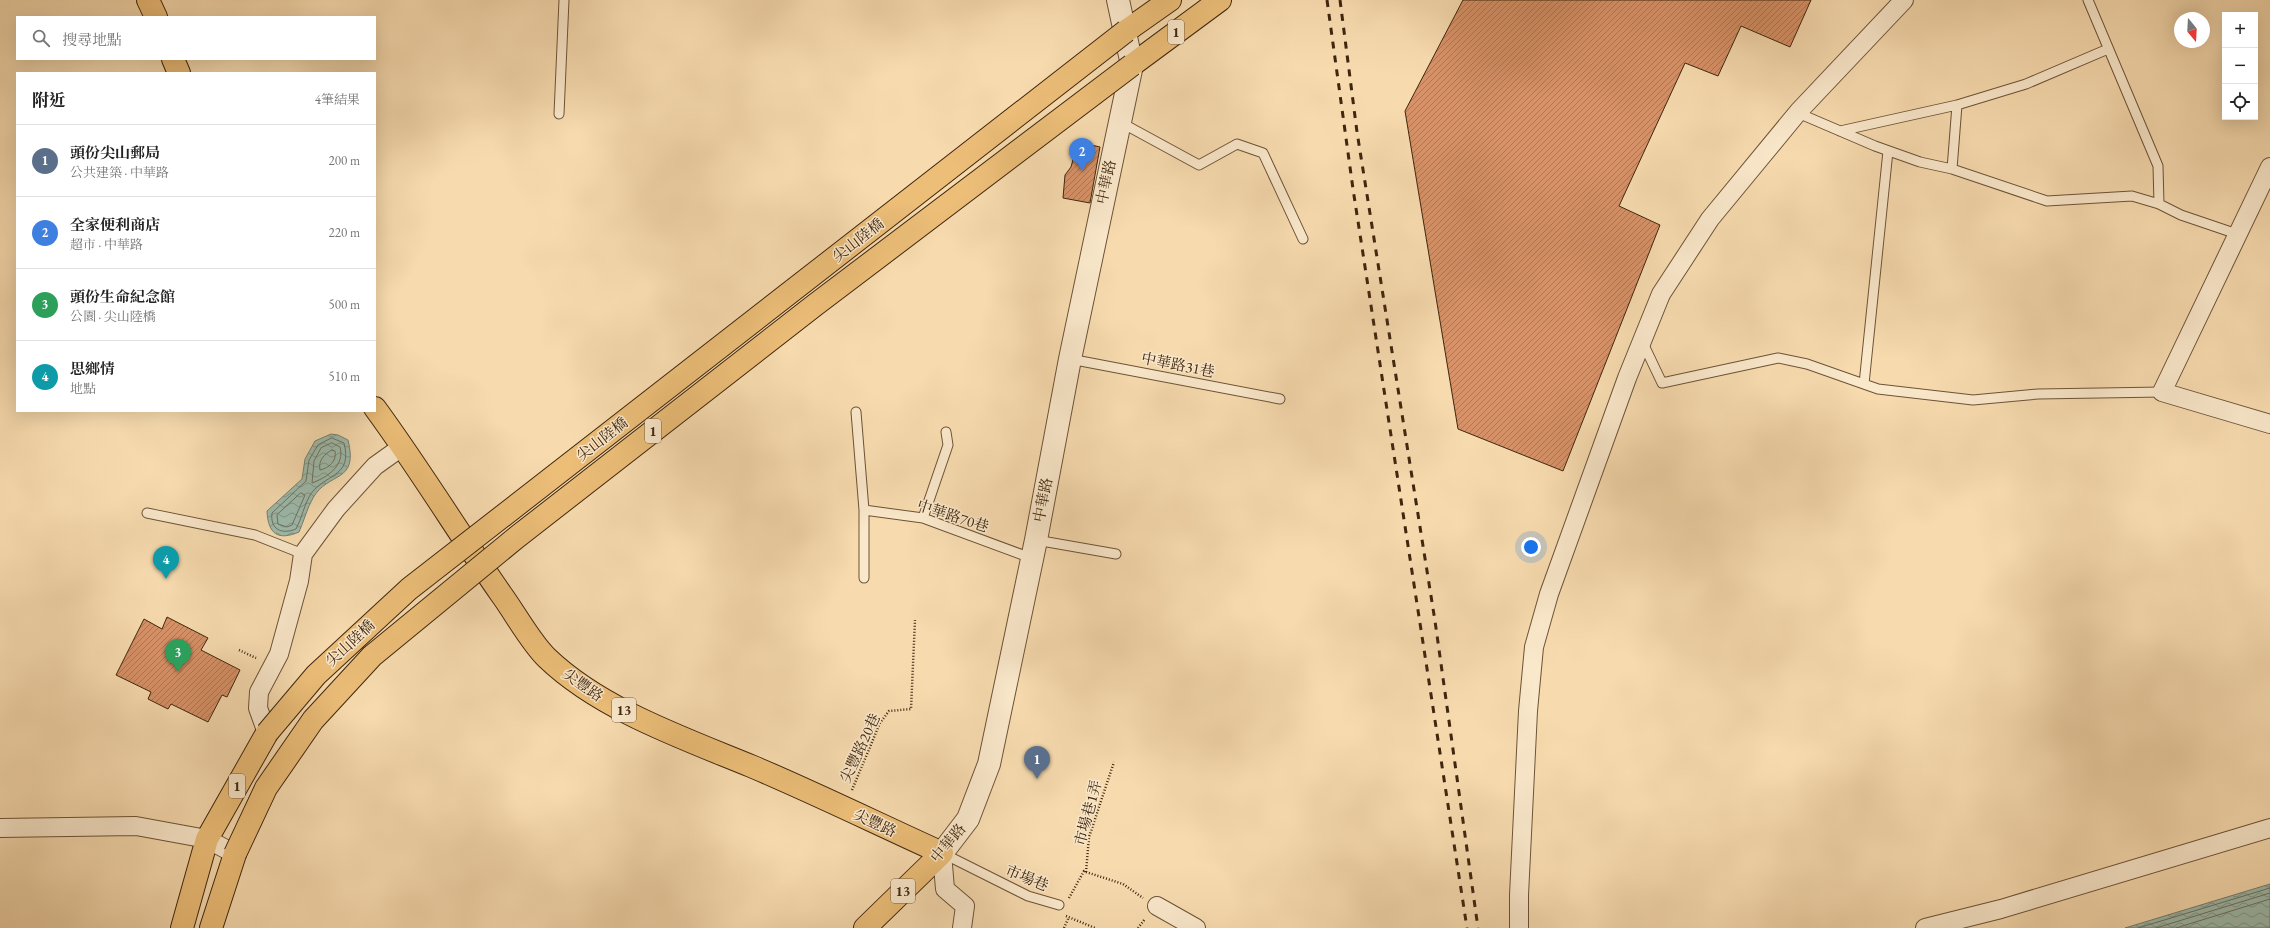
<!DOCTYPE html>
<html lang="zh-TW">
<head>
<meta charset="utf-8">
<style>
  body { margin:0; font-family:"EB Garamond","Noto Serif TC",serif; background:#f6f6f6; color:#222 }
  .controls { position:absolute; right:12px; top:12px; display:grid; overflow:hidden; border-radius:0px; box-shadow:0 4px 16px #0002 }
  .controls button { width:36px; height:36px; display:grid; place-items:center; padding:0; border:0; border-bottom:1px solid #e0e0e0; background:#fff; color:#222; font:20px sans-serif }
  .compass { position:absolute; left:2174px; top:12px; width:36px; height:36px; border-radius:50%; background:#fff; box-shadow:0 4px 16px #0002; rotate:162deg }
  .you { position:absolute; left:1531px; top:547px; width:14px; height:14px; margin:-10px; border:3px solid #fff; border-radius:50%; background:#1a73e8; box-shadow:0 0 0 6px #1a73e833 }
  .badge { display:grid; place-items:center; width:26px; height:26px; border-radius:50%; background:#8f2418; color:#fff; font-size:13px; font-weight:700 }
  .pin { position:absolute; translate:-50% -33px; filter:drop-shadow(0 1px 2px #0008) }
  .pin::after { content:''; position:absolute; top:21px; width:14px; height:12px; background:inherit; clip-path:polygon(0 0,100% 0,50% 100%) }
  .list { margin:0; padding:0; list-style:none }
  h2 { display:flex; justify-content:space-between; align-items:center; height:52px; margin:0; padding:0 16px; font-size:17px }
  h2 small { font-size:13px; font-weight:400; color:#767676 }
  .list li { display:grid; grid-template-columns:26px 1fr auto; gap:12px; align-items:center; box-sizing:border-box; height:72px; padding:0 16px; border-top:1px solid #e0e0e0 }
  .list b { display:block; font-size:15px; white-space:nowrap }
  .list p { margin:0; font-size:13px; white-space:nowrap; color:#767676 }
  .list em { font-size:13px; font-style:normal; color:#767676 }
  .icon { flex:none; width:22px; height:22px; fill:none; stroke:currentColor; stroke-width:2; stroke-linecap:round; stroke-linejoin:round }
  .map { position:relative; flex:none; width:2270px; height:928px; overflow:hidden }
  .search { position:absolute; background:#fff; box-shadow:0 4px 16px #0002; left:16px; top:16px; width:360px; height:44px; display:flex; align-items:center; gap:10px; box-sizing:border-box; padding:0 14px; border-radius:0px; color:#767676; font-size:15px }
  .panel { position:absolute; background:#fff; box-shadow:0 4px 16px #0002; left:16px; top:72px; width:360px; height:340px; border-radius:0px }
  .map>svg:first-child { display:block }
</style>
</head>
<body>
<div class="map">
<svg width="2270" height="928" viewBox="0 0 2270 928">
  <defs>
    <pattern id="water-waves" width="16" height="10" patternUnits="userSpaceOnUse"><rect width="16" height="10" fill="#9dbbad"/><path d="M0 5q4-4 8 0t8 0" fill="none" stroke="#81988b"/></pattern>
    <pattern id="building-hatch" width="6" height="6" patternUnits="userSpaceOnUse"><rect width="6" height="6" fill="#d79269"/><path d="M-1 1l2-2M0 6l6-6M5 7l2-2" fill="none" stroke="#b07755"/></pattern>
  </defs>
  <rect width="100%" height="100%" fill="#f7dbaf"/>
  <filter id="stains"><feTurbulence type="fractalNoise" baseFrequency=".005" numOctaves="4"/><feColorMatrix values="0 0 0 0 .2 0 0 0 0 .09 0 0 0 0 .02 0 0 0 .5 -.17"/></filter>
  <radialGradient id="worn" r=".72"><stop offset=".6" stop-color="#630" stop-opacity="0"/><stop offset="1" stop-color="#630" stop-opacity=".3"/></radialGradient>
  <path fill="url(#water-waves)" stroke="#777f6e" d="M331 434 338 435 348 440C359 484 328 471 313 498 307 508 304 521 299 532 278 541 268 534 267 511L302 479 305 459 315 441Z
    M2270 884V928H2125Z"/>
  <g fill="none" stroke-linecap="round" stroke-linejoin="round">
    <path stroke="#6e705e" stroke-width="1" d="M332 438 344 443C353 478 325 473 310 495 304 505 302 518 296 529 281 535 270 529 272 513L306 481 309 460 318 445Z
      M332 443 340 447C345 465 328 477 312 483L314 461 321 448Z
      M332 450 335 451C337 461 329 468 320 470 318 461 324 454 332 450Z
      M301 493 305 495 292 525 287 527 278 524 277 515Z
      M2138 928 2270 888
      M2156 928 2270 893
      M2176 928 2270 899"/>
  </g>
  <path fill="url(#building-hatch)" stroke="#3f260f" d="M1463 0H1811L1790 47 1741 26 1718 76 1685 63 1619 206 1660 225 1563 471 1458 429 1405 111Z
    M1091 145 1100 147 1090 203 1063 198 1065 175 1071 167 1075 152Z
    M167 617 208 638 201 650 240 670 227 697 222 695 208 722 171 704 168 709 148 699 151 692 116 675 144 619 162 629Z"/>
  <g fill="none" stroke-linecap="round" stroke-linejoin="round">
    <g stroke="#6d5337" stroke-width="11">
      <path id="service" d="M2088 0 2158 166 2159 204 2181 215 2237 234
        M1798 113 1875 146 1920 162 1952 169 2047 201 2132 196 2159 204
        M559 114 564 0
        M1120 122 1199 165 1237 144 1263 153 1303 239
        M1840 131 1957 105 2026 84 2108 49
        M1952 169 1957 105
        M1642 341 1662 383 1778 358 1807 364 1878 389 1973 400 2038 394 2162 392
        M1070 359 1280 399
        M1864 384 1888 151
        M856 412 864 510 923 518 1031 558
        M147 513 255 535 303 554
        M923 518 948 445 946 432
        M1036 540 1116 554
        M864 578V510
        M942 853 1028 896 1059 905"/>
    </g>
    <g stroke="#6d5337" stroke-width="20">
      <path id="minor" d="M2270 167 2162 392 2270 424
        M267 733 258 708 259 692 279 654 299 581 303 554 336 509 375 466 403 446
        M0 828 136 826 207 839 235 854
        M942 853 945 889 965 906 962 928
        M1157 906 1196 928
        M1519 928V895L1528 711 1534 647 1549 594 1627 378 1661 294 1710 219 1799 111 1904 0
        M1925 928 2001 909 2270 828"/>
    </g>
    <g stroke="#6d5337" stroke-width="24">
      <path id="tertiary" d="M942 853 968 819 989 764 1036 540 1070 359 1132 65 1118 0"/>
    </g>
    <g stroke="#3f260f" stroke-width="24">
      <path id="primary" d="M148 0 156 17
        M1126 31 1170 0
        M173 59 179 73
        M1132 65 1220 0
        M375 408C419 468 458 532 501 594 515 613 531 643 547 658 600 709 683 738 751 766 815 793 878 824 942 853L865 928
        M182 928 207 839 267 733
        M211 928 235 854"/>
    </g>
    <path stroke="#3f260f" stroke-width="2.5" stroke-dasharray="1 2" stroke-linecap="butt" d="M239 650 256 658
      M852 790 880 723 889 711 911 709 915 620
      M1086 872 1089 837 1114 762
      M1086 872 1123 884 1143 898
      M1069 898 1084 871 1086 872
      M1066 916 1095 928
      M1064 928 1069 917
      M1138 928 1145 919"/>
    <use href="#service" stroke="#fae8cb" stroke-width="9"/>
    <use href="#minor" stroke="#fae8cb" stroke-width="18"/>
    <use href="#tertiary" stroke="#fae8cb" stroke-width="22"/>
    <use href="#primary" stroke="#ecbe78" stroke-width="22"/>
    <path stroke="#3f260f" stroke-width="3" stroke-dasharray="7 7" stroke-linecap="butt" d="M1327 0 1353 189 1467 928
      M1340 0 1357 132 1435 621 1478 928"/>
    <g stroke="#3f260f" stroke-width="24" stroke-linecap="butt">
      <path id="primary-bridge" d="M267 733 316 675 409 589 1126 31
        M235 854 266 788 313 720 372 656 517 537 815 305 1132 65"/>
    </g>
    <use href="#primary-bridge" stroke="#ecbe78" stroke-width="22"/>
  </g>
  <g text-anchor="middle" stroke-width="3" stroke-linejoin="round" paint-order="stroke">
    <g fill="#fae8cb" stroke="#776047" stroke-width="1">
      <rect x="1168" y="20" width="16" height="24" rx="3"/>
      <rect x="645" y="419" width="16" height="24" rx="3"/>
      <rect x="612" y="698" width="24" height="24" rx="3"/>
      <rect x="229" y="774" width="16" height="24" rx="3"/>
      <rect x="891" y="879" width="24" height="24" rx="3"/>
    </g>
    <g font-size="14" font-weight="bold" fill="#3f260f">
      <text x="1176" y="37">1</text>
      <text x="653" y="436">1</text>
      <text x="624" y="715">13</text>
      <text x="237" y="791">1</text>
      <text x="903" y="896">13</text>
    </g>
    <g font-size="15" fill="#3f260f" stroke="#fae8cb">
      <text transform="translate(1106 182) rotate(-78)" y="5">中華路</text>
      <text transform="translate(858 240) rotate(-38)" y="5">尖山陸橋</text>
      <text transform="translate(1178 365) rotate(11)" y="5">中華路31巷</text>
      <text transform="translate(602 439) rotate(-38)" y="5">尖山陸橋</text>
      <text transform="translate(1043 500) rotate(-79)" y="5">中華路</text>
      <text transform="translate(953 516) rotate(18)" y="5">中華路70巷</text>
      <text transform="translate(350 643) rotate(-43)" y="5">尖山陸橋</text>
      <text transform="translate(583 685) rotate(35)" y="5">尖豐路</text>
      <text transform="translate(860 748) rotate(-65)" y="5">尖豐路20巷</text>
      <text transform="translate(1088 813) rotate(-75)" y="5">市場巷1弄</text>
      <text transform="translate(875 823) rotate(25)" y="5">尖豐路</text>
      <text transform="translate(948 843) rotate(-50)" y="5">中華路</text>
      <text transform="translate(1027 878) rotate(22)" y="5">市場巷</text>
    </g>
  </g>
  <rect width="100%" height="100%" filter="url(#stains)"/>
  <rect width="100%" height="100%" fill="url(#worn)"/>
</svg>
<div class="controls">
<button>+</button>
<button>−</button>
<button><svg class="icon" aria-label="locate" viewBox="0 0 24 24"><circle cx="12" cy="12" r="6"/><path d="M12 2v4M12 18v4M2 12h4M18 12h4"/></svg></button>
</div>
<svg class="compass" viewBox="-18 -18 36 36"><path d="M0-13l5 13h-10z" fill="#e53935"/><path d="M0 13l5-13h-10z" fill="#767676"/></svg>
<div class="you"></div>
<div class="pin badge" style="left:1037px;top:779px;background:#5c6f8a">1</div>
<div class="pin badge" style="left:1082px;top:171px;background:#3f7fe0">2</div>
<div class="pin badge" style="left:178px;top:672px;background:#2e9e5b">3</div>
<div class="pin badge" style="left:166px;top:579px;background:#0f9aa8">4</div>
<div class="search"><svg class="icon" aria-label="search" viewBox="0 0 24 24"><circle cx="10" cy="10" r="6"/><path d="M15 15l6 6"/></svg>搜尋地點</div>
<section class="panel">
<h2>附近<small>4筆結果</small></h2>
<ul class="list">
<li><span class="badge" style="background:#5c6f8a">1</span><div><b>頭份尖山郵局</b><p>公共建築 · 中華路</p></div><em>200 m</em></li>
<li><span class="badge" style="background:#3f7fe0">2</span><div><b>全家便利商店</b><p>超市 · 中華路</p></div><em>220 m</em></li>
<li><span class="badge" style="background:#2e9e5b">3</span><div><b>頭份生命紀念館</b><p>公園 · 尖山陸橋</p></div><em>500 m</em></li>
<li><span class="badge" style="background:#0f9aa8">4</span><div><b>思鄉情</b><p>地點</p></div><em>510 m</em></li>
</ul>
</section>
</div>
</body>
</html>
